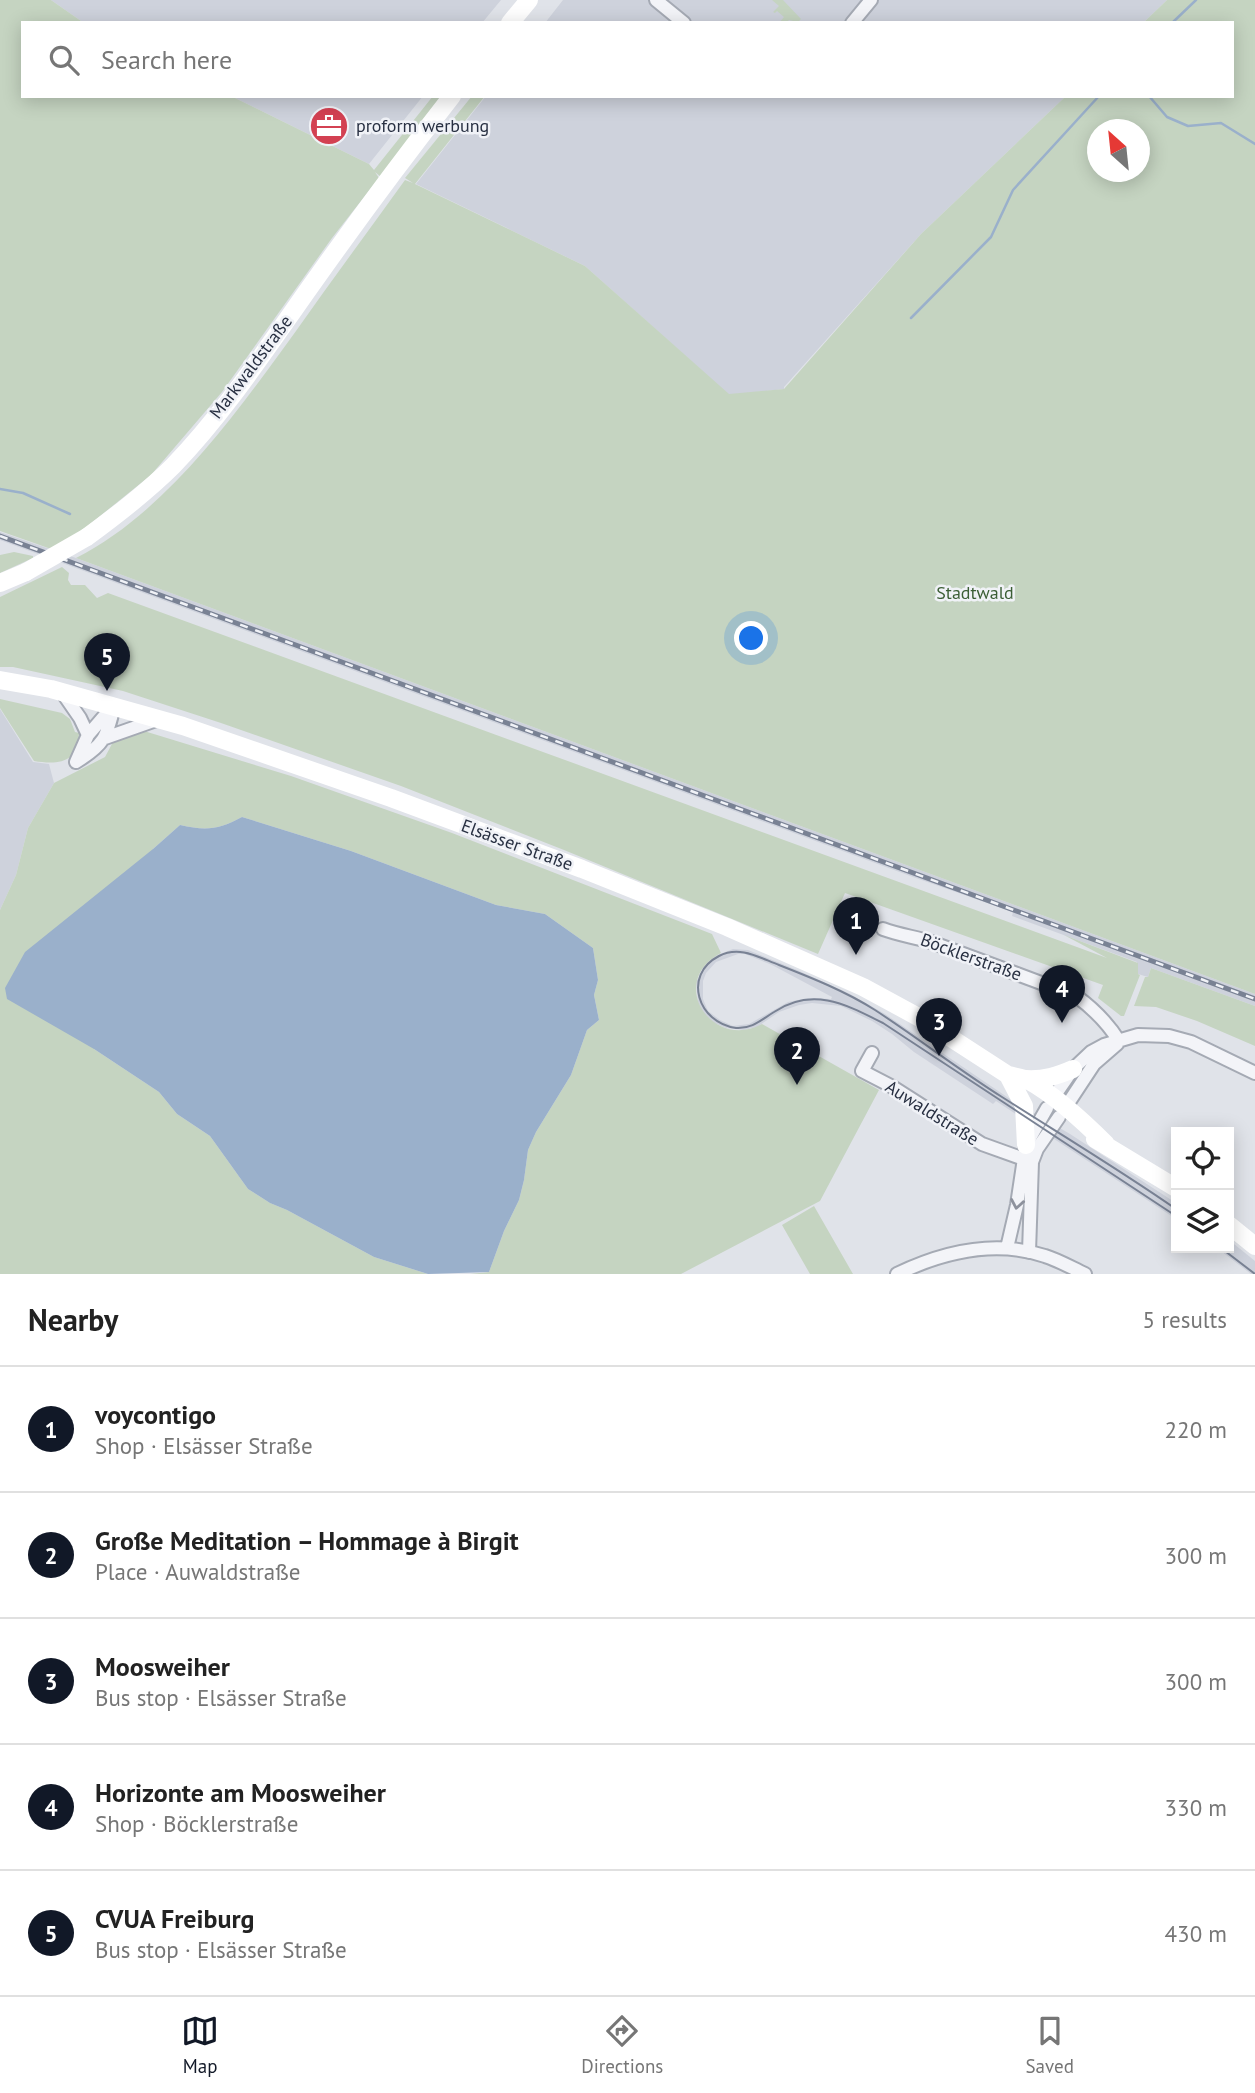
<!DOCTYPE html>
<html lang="en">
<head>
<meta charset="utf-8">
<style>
  body { margin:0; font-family:"PT Sans",sans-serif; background:#f2f2f2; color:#222 }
  .controls { position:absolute; right:21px; bottom:21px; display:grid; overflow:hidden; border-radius:0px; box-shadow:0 4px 18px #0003 }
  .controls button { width:63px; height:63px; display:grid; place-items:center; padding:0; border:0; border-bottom:2px solid #e0e0e0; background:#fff; color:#222; font:35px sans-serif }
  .compass { position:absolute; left:1087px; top:119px; width:63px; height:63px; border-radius:50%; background:#fff; box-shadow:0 4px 18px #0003; rotate:333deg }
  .you { position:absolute; left:752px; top:639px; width:24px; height:24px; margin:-18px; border:5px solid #fff; border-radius:50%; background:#1a73e8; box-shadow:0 0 0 10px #1a73e833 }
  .badge { display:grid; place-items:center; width:46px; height:46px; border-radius:50%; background:#111827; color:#fff; font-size:23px; font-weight:700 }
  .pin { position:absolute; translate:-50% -58px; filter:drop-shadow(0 2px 4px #0008) }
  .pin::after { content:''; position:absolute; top:37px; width:24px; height:21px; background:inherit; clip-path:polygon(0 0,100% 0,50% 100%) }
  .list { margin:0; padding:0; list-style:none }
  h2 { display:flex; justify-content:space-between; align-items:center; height:91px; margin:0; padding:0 28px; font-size:30px }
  h2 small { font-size:23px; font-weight:400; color:#767676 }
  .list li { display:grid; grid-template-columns:46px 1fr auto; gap:21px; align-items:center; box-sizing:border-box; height:126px; padding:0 28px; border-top:2px solid #e0e0e0 }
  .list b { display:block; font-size:26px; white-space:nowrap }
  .list p { margin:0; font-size:23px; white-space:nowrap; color:#767676 }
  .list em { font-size:23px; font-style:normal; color:#767676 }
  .icon { flex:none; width:38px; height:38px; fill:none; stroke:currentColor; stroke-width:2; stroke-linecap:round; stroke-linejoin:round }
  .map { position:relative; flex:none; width:1255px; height:1274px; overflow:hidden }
  .search { position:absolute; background:#fff; box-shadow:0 4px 18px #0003; left:21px; right:21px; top:21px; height:77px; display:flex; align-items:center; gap:18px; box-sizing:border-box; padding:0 24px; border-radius:0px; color:#767676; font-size:26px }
  .sheet { height:721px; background:#fff }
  nav { display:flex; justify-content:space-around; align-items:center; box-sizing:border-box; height:98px; border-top:2px solid #e0e0e0; background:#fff; font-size:19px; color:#767676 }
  nav a { display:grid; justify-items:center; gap:4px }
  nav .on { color:#111827 }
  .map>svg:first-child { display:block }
</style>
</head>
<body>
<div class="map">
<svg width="1255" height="1274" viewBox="0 0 1255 1274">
  <rect width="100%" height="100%" fill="#e0e3e9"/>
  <path fill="#ced2dc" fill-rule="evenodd" d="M51 0H501L482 23H84Z
    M563 0H1167L1143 23H545Z
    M231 96H423L369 164Z
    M486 96H1066L921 234 784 387V389L729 395 585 266 416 184Z
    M0 532 76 558 1255 994V1006L1151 968 1148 977 1138 974 1137 962 1012 916 1013 912 913 877 0 540Z
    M0 709 33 762 49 764 54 783 28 828 16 875 0 910Z
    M733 949 748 950 797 970 850 994 885 1014 1010 1099 1070 1134 1176 1203V1219L996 1101 993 1104 914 1052 892 1034 872 1021 841 1006 812 1003 799 1005 779 1012 757 1027 744 1030 726 1028 714 1023 703 1013 698 1002 696 982 705 965 715 956ZM738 954H745L772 965 832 997 831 999 808 998 788 1002 749 1024 733 1026 720 1020 708 1011 703 999V981L706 973 716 962Z
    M1229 1240 1255 1261V1274H1251L1217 1248H1229Z"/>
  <path fill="#c5d4c1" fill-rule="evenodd" d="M0 0H51L84 23H23V96H231L369 164 374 170 433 96H443L381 177 375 172 379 178 332 238 222 392 151 475 84 529 51 549 0 531Z
    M772 0H783L801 19 798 22 789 20 786 23H779L784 17 777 11 775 13 773 12 779 6Z
    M1167 0H1255V994L76 558C167 512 237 412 296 331 332 280 369 230 405 180L413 183 405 178 472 96H485L415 184 585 266 729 394 784 389 921 234 1066 96H1232V23H1143ZM1098 130H1140V172H1098Z
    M14 552 33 556V558L0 573V555Z
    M62 567 69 573 68 580 71 585H85L97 598 108 593 1107 958 1064 935 1138 963V974L1140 975 1124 1016H1121L1098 998 1103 985 845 893 818 954 564 850 401 786 221 723 123 691 13 667H0V597Z
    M0 699 62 713 70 719 75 732 79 733C79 763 58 765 34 761L0 708Z
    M144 731 291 776 452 833 712 934 721 953C666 982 712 1051 762 1024L879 1090 820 1201 681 1274H470L489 1272 504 1231 519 1200 524 1180 528 1150 536 1132 571 1075 587 1030 599 1020 594 995 598 980 593 948 545 914 496 905 351 851 242 817C218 830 206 831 180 825L153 849 94 1049 159 1092 177 1114 210 1136 248 1189 270 1203 287 1210 374 1257 428 1274H0V910L16 875 28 828 54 783 105 757 113 742Z
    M1151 968 1255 1006V1046L1197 1021 1156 1007 1134 1006 1145 977H1148Z
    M814 1206 853 1274H810L782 1225Z"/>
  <path fill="#9ab0cb" d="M242 817 351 851 496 905 545 914 593 948 598 980 594 995 599 1020 587 1030 571 1075 536 1132 528 1150 524 1180 519 1200 504 1231 489 1272 428 1274 374 1257 287 1210 270 1203 248 1189 210 1136 177 1114 159 1092 94 1049 7 999 5 988 25 952 153 849 180 825C206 831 218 830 242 817Z"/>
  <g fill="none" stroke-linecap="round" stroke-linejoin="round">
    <path stroke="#9ab0cb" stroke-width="2.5" d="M1172 23 1196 0
      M1149 96 1167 117 1188 126 1221 123 1255 144
      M911 318 991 237 1013 190 1099 96
      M0 489 23 493 70 514"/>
    <g stroke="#a5aab4" stroke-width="16">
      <path id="minor" d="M656 0 684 23
        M852 23 871 0
        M62 692 80 718 88 735
        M105 738 159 719
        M76 762C104 745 107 737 114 706
        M76 762 88 735 113 706
        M883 929C899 935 915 937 931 942L1076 996C1094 1009 1107 1022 1119 1041
        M872 1053 862 1071 891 1086 982 1144 1032 1162
        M1053 1098 1073 1069 1091 1052 1104 1045 1138 1035 1169 1036 1191 1042 1255 1073
        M1065 1108 1094 1064 1117 1044
        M1007 1248 1017 1205 1026 1145 1047 1108
        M1029 1252 1032 1162 1037 1149 1059 1117
        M897 1274C943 1252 994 1239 1045 1256 1058 1260 1072 1268 1085 1274"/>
    </g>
    <use href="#minor" stroke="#f3f4f8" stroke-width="12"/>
    <path stroke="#fff" stroke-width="18" d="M510 23 529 0
      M87 537C117 515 146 493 173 466 227 410 270 343 315 280 359 218 405 156 452 96
      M0 583 26 572
      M0 680 51 689 183 726 391 798 582 869 727 927 863 987 920 1018 1008 1075C1015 1077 1023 1077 1029 1081 1056 1096 1084 1122 1106 1144
      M1008 1075 1024 1106 1026 1145
      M1026 1079C1044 1080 1057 1076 1073 1069
      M1095 1139 1176 1188
      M1229 1225 1255 1246"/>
    <path stroke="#798294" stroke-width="2" d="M1176 1209C1120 1170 1060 1134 1002 1097 959 1070 918 1038 875 1010 845 991 812 978 779 965 760 958 740 945 719 956 682 975 698 1023 736 1028 752 1029 761 1020 774 1012 813 986 847 1005 883 1023L1176 1216
      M1221 1248 1255 1274"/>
    <g stroke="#798294" stroke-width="5">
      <path id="rail" d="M0 536 1255 999"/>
    </g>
    <use href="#rail" stroke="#f0f2f7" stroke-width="2.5" stroke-dasharray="8" stroke-linecap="butt"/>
    <path stroke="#fff" stroke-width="18" d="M26 572 87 537"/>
  </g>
  <defs><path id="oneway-chevron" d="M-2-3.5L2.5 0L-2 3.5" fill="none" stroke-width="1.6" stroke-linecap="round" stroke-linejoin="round" transform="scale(1.75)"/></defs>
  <use stroke="#8e929d" href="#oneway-chevron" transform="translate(1017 1204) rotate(100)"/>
  <defs>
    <g id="office-disc" transform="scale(2.0125)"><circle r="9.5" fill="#d34152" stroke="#f0f2f7"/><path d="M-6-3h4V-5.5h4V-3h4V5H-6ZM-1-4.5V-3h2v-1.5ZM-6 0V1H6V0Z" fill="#fff"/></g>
  </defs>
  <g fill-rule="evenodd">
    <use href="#office-disc" x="329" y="126"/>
  </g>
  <g text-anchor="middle" stroke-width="5" stroke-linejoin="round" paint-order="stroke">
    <g font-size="18" fill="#283042" stroke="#f0f2f7" text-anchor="start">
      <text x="356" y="132">proform werbung</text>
    </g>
    <g font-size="18" fill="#283042" stroke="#f0f2f7">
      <text transform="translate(251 367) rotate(-53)" y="6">Markwaldstraße</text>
      <text transform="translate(517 845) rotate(20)" y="6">Elsässer Straße</text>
      <text transform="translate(971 957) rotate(20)" y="6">Böcklerstraße</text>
      <text transform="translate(932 1113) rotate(32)" y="6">Auwaldstraße</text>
    </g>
    <g font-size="18" fill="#3b5e35" stroke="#f0f2f7">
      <text x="975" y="599">Stadtwald</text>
    </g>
  </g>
</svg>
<div class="controls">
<button><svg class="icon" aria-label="locate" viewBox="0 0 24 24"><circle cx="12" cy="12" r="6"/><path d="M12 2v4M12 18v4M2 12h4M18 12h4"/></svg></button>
<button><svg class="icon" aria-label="layers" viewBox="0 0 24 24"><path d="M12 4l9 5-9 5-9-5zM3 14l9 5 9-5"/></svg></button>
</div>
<svg class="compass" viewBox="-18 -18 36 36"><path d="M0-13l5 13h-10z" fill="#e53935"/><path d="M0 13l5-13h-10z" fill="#767676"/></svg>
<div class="you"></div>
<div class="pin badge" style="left:856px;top:955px">1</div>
<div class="pin badge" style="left:797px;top:1085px">2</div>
<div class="pin badge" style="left:939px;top:1056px">3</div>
<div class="pin badge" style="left:1062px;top:1023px">4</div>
<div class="pin badge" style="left:107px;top:691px">5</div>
<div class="search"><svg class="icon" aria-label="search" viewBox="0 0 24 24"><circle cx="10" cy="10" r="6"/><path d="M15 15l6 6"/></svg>Search here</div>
</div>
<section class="sheet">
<h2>Nearby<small>5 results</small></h2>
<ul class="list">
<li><span class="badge">1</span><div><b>voycontigo</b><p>Shop · Elsässer Straße</p></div><em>220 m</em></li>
<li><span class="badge">2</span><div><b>Große Meditation – Hommage à Birgit</b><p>Place · Auwaldstraße</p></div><em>300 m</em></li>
<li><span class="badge">3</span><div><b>Moosweiher</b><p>Bus stop · Elsässer Straße</p></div><em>300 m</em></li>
<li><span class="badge">4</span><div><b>Horizonte am Moosweiher</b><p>Shop · Böcklerstraße</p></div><em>330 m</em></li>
<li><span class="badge">5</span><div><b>CVUA Freiburg</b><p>Bus stop · Elsässer Straße</p></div><em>430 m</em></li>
</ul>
</section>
<nav>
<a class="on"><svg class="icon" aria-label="map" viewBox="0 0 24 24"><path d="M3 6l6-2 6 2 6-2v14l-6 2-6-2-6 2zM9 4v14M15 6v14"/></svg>Map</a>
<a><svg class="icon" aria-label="directions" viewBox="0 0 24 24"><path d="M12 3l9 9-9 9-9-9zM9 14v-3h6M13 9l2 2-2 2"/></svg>Directions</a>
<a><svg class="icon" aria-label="saved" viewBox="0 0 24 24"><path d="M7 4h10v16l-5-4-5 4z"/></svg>Saved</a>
</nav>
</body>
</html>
